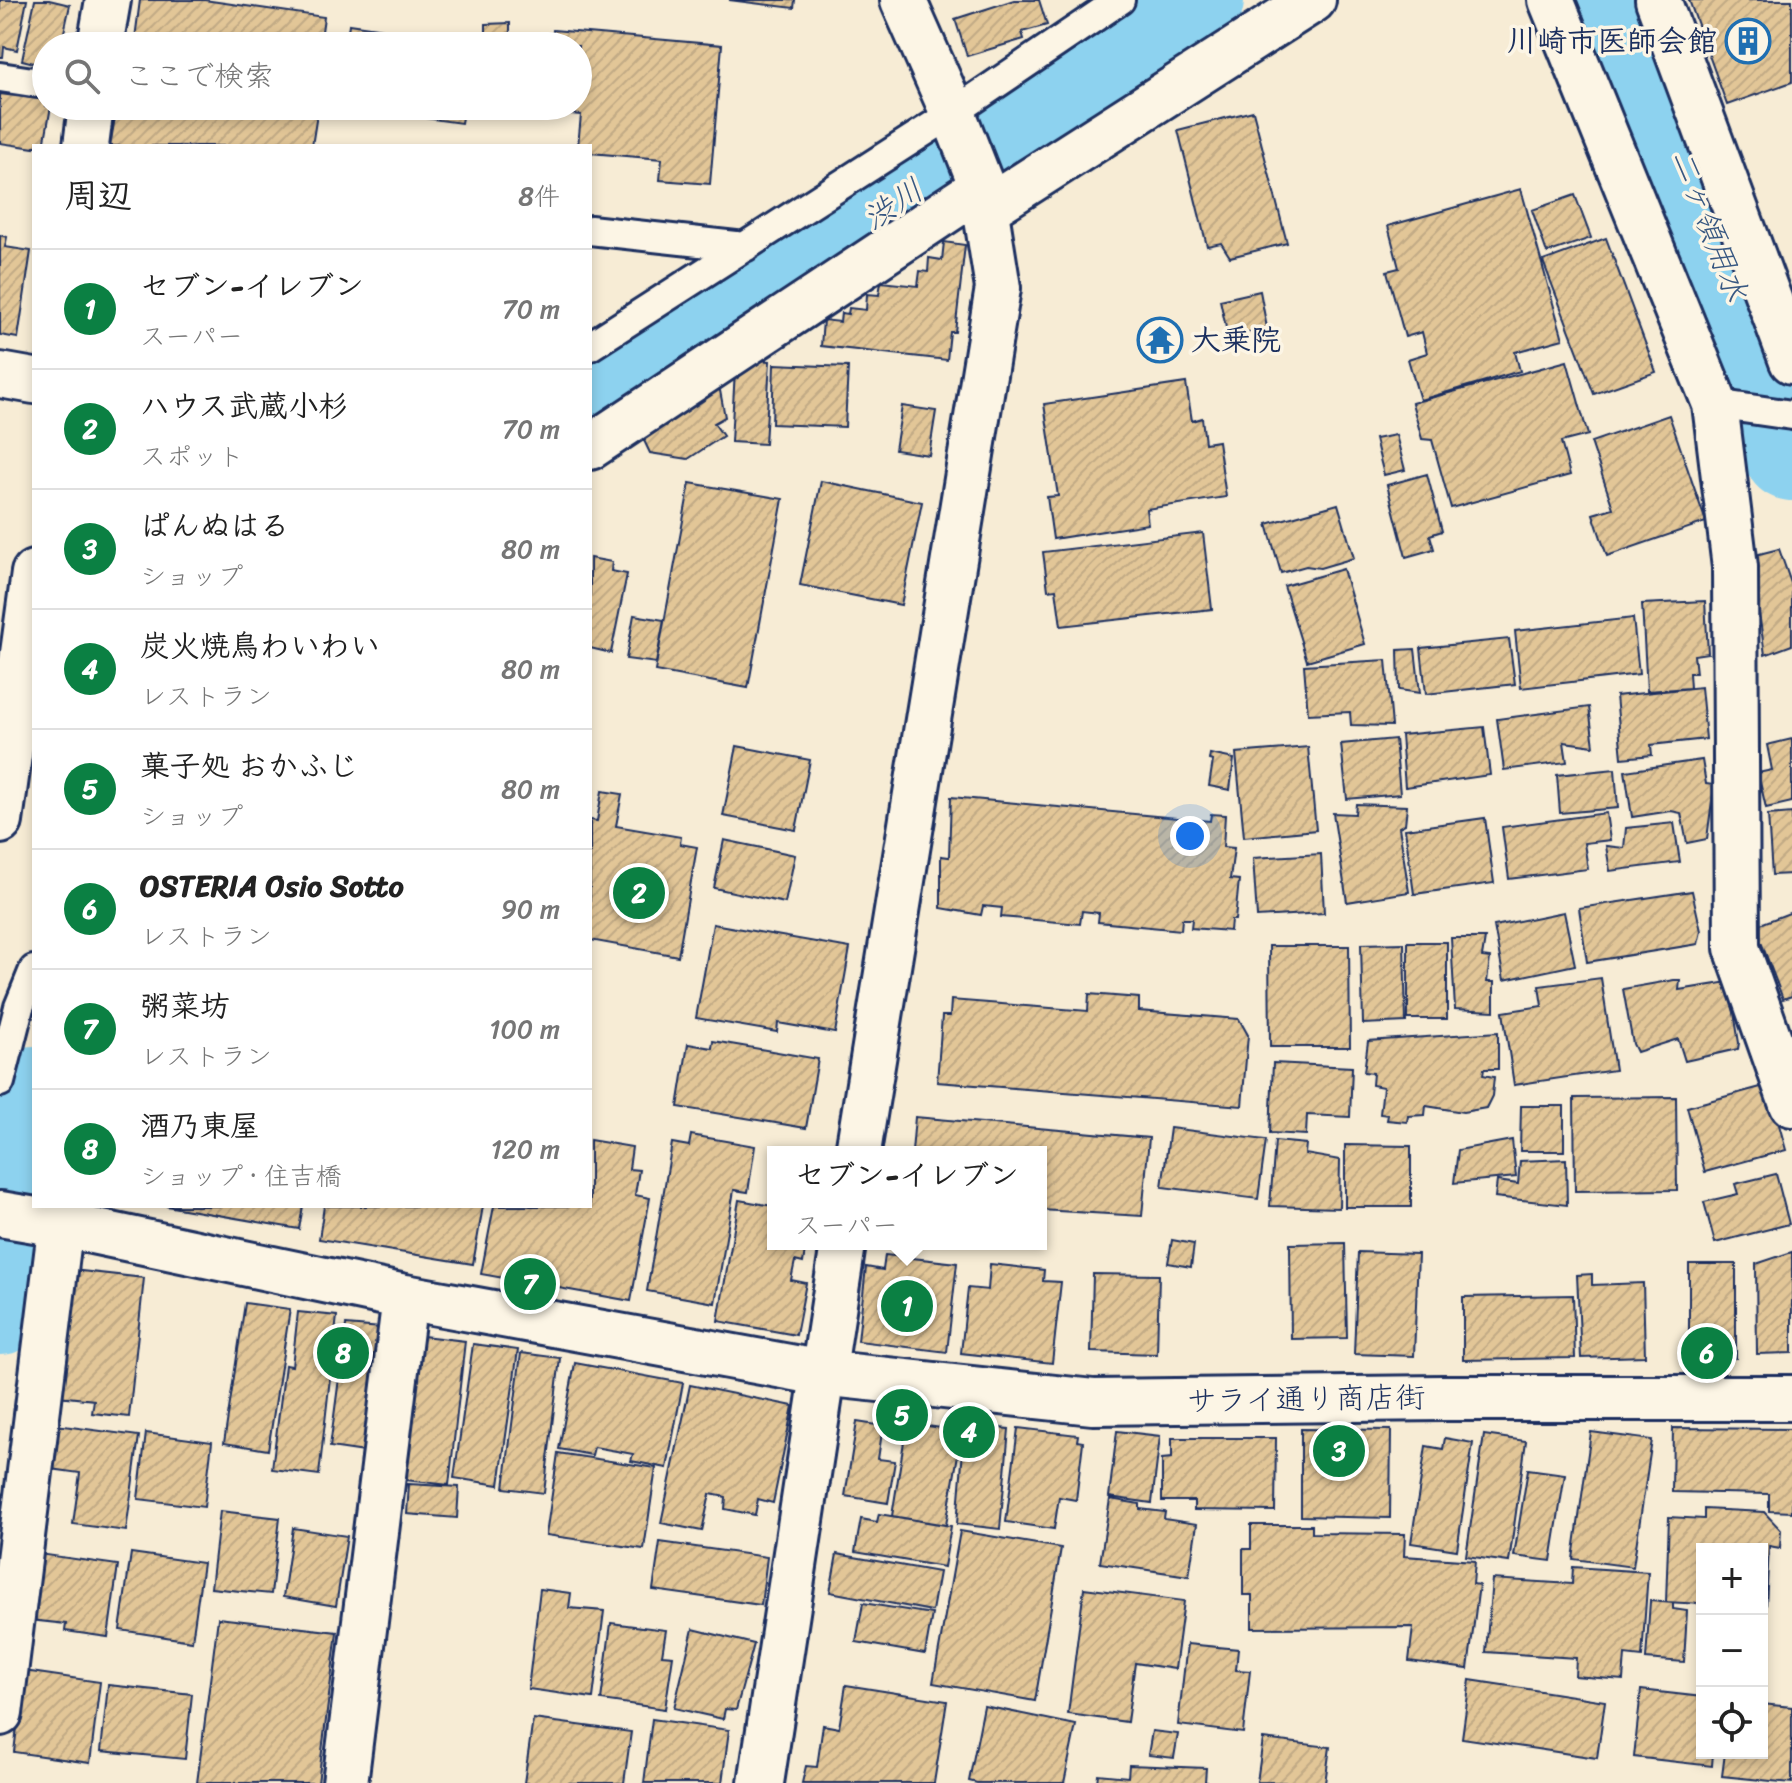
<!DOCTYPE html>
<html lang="ja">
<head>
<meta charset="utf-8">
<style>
  body { margin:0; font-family:Sriracha,"Klee One",sans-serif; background:#f2f2f2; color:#222 }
  .controls { position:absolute; right:24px; bottom:24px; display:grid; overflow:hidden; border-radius:0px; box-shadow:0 4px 12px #0003 }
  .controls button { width:72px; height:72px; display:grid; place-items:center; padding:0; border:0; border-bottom:2px solid #e0e0e0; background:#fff; color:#222; font:40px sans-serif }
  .you { position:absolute; left:1190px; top:836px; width:28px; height:28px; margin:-20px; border:6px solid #fff; border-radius:50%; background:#1a73e8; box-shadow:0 0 0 12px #1a73e833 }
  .badge { display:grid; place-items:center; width:52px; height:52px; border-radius:50%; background:#0b8043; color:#fff; font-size:26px; font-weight:700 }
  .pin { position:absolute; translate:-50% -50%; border:4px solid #fff; box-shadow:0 2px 8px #0006 }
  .popup { position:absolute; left:767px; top:1146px; width:280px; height:104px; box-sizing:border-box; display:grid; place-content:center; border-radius:0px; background:#fff; filter:drop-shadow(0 2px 6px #0005); font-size:26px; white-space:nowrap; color:#767676 }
  .popup b { font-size:30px; color:#222 }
  .popup::after { content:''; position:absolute; left:50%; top:100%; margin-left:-16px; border:16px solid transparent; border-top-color:#fff }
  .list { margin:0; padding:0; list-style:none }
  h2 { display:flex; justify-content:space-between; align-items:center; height:104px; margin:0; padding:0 32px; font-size:34px }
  h2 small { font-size:26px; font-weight:400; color:#767676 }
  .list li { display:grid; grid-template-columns:52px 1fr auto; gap:24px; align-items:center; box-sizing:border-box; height:120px; padding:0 32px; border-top:2px solid #e0e0e0 }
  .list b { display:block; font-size:30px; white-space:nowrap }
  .list p { margin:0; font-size:26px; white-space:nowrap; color:#767676 }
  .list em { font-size:26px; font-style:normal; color:#767676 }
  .icon { flex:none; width:44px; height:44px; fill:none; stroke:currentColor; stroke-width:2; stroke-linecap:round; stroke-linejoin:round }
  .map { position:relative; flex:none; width:1792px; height:1783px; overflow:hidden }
  .search { position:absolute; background:#fff; box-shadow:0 4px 12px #0003; left:32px; top:32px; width:560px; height:88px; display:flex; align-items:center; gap:20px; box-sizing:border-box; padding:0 28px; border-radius:44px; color:#767676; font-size:30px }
  .panel { position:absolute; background:#fff; box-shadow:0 4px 12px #0003; left:32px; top:144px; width:560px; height:1064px; border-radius:0px }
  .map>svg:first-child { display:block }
</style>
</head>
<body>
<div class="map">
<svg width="1792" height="1783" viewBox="0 0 1792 1783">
  <defs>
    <pattern id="building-hatch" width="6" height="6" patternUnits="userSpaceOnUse" patternTransform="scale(2)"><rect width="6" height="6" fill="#e2c697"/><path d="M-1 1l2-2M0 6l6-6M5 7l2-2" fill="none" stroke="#c1aa85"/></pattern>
  </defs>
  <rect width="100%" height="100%" fill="#f7ecd5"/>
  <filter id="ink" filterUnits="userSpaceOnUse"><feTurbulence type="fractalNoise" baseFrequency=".0125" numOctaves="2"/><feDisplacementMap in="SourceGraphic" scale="16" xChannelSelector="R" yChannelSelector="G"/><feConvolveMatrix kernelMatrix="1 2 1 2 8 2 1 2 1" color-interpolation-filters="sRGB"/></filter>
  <g filter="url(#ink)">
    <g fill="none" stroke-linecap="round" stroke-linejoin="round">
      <path stroke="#8dd2ef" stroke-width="98" d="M1621 0 1724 253 1792 452
        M590 407 1195 0
        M0 1306 15 1182 34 1095"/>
    </g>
    <path fill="url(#building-hatch)" stroke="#1b2f5e" stroke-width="2" d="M0 0H27L17 50 4 47 3 57H0Z
      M35 0H49L70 5 61 46H46V66L22 60Z
      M140 0H204L324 17 320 46H134Z
      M729 0H795L794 8Z
      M1014 0H1039L1047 25 1022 32 1024 39 967 56 955 19Z
      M1689 0H1792V82L1727 105Z
      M510 23V46H486V24Z
      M349 24 473 42 472 46H346Z
      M553 30 722 45 710 184 660 180 662 159 590 153V146H578L581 115 547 112V106H578V46H552Z
      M0 94 46 100V106H51L44 146H34V148L0 143Z
      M117 106H263L317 114 312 146H110Z
      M411 106H464L461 123 410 116Z
      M1253 111 1287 243 1230 257 1221 243 1207 246 1178 130Z
      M1521 189 1563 339 1515 352 1520 371 1420 400 1408 359 1427 353 1422 332 1405 337 1387 271 1399 268 1388 226Z
      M1575 195 1591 238 1547 253 1532 210Z
      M0 235 7 237 5 247 31 251 18 338 0 335Z
      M1606 238 1656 372 1594 394 1543 261Z
      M944 242 965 245 955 332H950L947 360 821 346 823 320 840 322 841 313 848 314 849 308 866 310 867 294 879 295 881 282 918 286 920 271 928 272 929 258 942 260Z
      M1260 291 1267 328 1228 337 1220 300Z
      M745 359 770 361 765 444 731 442 735 370Z
      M1567 361 1588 435 1561 442 1570 475 1451 508 1432 440 1422 439 1412 403Z
      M774 364 848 367 845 427 772 424Z
      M718 380 725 417 714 423 723 436 688 459 650 453 639 430Z
      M1186 383 1192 421 1202 418 1205 443 1218 441 1226 497 1146 509 1148 524 1053 539 1047 497 1058 496 1044 404Z
      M902 406 936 411 929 455 895 450Z
      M1669 415 1706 522 1607 556 1593 514 1613 508 1591 442Z
      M1396 435 1405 470 1384 475 1375 439Z
      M1427 474 1442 531 1430 535 1434 549 1406 557 1387 485Z
      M821 481 922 502 901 605 800 585Z
      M690 483 783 499 748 688 655 671Z
      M1338 504 1354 558 1320 568 1306 566 1281 573 1267 524Z
      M1203 533 1212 609 1061 626 1056 589 1048 590 1043 552Z
      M1779 549 1792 586V645L1765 655 1751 556Z
      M590 558 612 562 611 571 627 574 611 653 590 648Z
      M1343 569 1365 644 1307 661 1284 586Z
      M1705 601 1708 653 1694 655 1696 673H1689L1690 688 1647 691 1642 604Z
      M634 615 664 620 656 663 626 659Z
      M1633 618 1639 674 1521 688 1515 631Z
      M1509 639 1515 684 1426 694 1421 648Z
      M1415 649 1420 693 1399 690 1398 650Z
      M1386 660 1392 726 1351 725 1350 712 1308 714 1304 665Z
      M1701 687 1706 739 1651 745 1652 755 1622 758 1616 696Z
      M1589 707 1594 746 1564 742 1567 762 1504 770 1497 719Z
      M1484 727 1490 775 1405 787 1401 735Z
      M1395 739 1400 794 1347 799 1341 744Z
      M1792 739V802L1766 808 1758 773 1772 770 1767 745Z
      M737 746 810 760 796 830 723 816Z
      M1308 747 1316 830 1244 837 1236 753Z
      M1210 754 1234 759 1230 790 1209 786 1213 761 1209 760Z
      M1702 760 1706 784 1714 785 1707 839 1687 843 1681 813 1671 811 1632 817 1625 771Z
      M1615 769 1618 808 1560 813 1557 775Z
      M602 791 622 794 616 826 681 837 680 844 697 847 678 956 590 940V820L597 821Z
      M951 797 1210 821 1211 814 1225 815 1223 847 1234 848 1230 879 1239 880 1235 920H1231L1230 931 1191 928 1192 919H1182L1181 930 1098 922 1099 913 1082 911 1080 924 1001 917 1002 908 983 906 981 915 941 908V856L949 857Z
      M1356 804 1407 806 1405 824 1399 827 1409 892 1347 902 1333 813 1355 814Z
      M1606 813 1610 840 1584 843 1588 869 1509 879 1502 827Z
      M1792 813V874L1772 875 1768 815Z
      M1485 818 1494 883 1414 894 1405 829Z
      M1674 823 1680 862 1610 871 1606 846 1624 848 1626 828Z
      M724 840 795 855 785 903 714 888Z
      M1321 854 1324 913 1257 917 1253 858Z
      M1692 891 1701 931 1698 944 1587 962 1579 908Z
      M1564 912 1575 965 1504 980 1494 926Z
      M1792 912V996L1783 999 1755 926Z
      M713 924 850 948 835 1033 778 1023 777 1032 696 1018Z
      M1451 938H1485L1482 957 1490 958 1487 982H1494V1011L1455 1009Z
      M1408 942H1447V1019H1408Z
      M1404 943 1406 1022 1363 1024 1361 944Z
      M1269 946H1349L1350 1047H1270Z
      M1601 978 1615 1070 1514 1085 1503 1012 1542 1006 1539 986Z
      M1674 980H1680L1679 990 1729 982 1739 1043 1738 1049 1685 1061 1678 1039 1637 1052 1633 1044 1623 989Z
      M1089 994 1139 998V1011L1239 1019 1248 1035 1242 1106 937 1082 942 1016H950L951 1000 1088 1011Z
      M1498 1032V1069H1484L1483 1075 1494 1077 1492 1096 1486 1108 1463 1112 1426 1106 1425 1115 1408 1116 1407 1122 1387 1120 1388 1115 1380 1114 1383 1087 1372 1085 1373 1073 1364 1072 1368 1041Z
      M713 1041 818 1059 806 1128 678 1107 688 1044 712 1048Z
      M1273 1063 1352 1067 1350 1117 1307 1115 1306 1135 1270 1133Z
      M1768 1085 1786 1150 1705 1172 1687 1107Z
      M1676 1097 1677 1190 1575 1191 1574 1098Z
      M1521 1106H1564V1151H1520Z
      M915 1117 1149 1138 1142 1216 1041 1210V1152H912Z
      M1170 1128 1266 1140 1258 1199 1162 1187Z
      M691 1135 755 1146 748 1192 734 1190 715 1303 647 1291 672 1143 689 1146Z
      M590 1140 632 1147 629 1169 639 1170 635 1195 650 1198 631 1301 481 1274 494 1206H590Z
      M1512 1140 1516 1177 1454 1183 1458 1150Z
      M1275 1141 1306 1144 1305 1154 1340 1160 1339 1208 1270 1206Z
      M1345 1145 1411 1146V1207H1345Z
      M1566 1159 1567 1205 1495 1197 1497 1181 1518 1184 1520 1161Z
      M1776 1174 1789 1224 1715 1243 1704 1202 1738 1194 1735 1184Z
      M739 1200 773 1206V1244H806L803 1263 795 1261 791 1280 806 1283 796 1335 718 1321Z
      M166 1206H303L299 1229Z
      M324 1206H483L473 1264 319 1239Z
      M1172 1240 1194 1244 1191 1267 1168 1263Z
      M1345 1243 1347 1338 1291 1339 1290 1244Z
      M1358 1252 1418 1254 1414 1356 1354 1354Z
      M1792 1252V1353L1757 1354 1756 1264Z
      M885 1255 957 1263 947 1352 858 1341 866 1267 883 1270Z
      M990 1264 1044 1270 1043 1281 1061 1282 1052 1363 961 1353 968 1288 988 1290Z
      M1689 1264H1736V1358L1689 1357Z
      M72 1270 144 1278 129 1417 92 1413 94 1400 58 1396Z
      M1093 1274 1159 1275 1157 1354 1091 1352Z
      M1592 1274V1285L1643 1283 1645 1356 1581 1358 1577 1275Z
      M1573 1295 1575 1358 1463 1360V1297Z
      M245 1303 290 1309 268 1450 224 1443Z
      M298 1312 337 1316 319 1475 272 1469 285 1365 292 1366Z
      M346 1325 381 1328 365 1452 330 1447Z
      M423 1336 465 1341 449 1485 406 1480Z
      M473 1344 518 1350 499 1485 454 1478Z
      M521 1353 560 1358 544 1493 504 1488Z
      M575 1363 683 1383 667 1468 631 1461 633 1454 594 1447 592 1455 559 1449Z
      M690 1385 793 1406 773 1503 758 1499 755 1515 725 1509 726 1497 710 1494 702 1531 661 1523Z
      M857 1422 883 1426 878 1459 895 1461 888 1503 845 1496Z
      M907 1423 962 1431 946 1525 892 1516Z
      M56 1425 139 1436 126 1531 73 1524 80 1473 50 1469Z
      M965 1425 1009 1429 1000 1529 957 1524Z
      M1018 1428 1078 1435 1077 1441 1083 1442 1076 1500 1059 1497 1054 1529 1006 1522Z
      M1673 1428 1792 1429V1512L1769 1511V1494L1672 1492Z
      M1301 1429 1391 1430 1390 1518 1301 1516Z
      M1117 1431 1160 1436 1152 1503 1109 1497Z
      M1591 1432 1652 1440 1633 1567 1573 1559Z
      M146 1433 212 1442 204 1507 138 1499Z
      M1484 1435 1526 1441 1509 1562 1466 1556Z
      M1172 1438H1276L1275 1511 1194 1510V1501H1162V1459L1172 1458Z
      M1445 1438 1473 1443 1457 1550 1411 1543 1426 1446 1443 1449Z
      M558 1453 656 1468 644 1549 546 1535Z
      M1528 1469 1565 1474 1551 1561 1514 1556Z
      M409 1484 459 1487 457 1518 407 1514Z
      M1110 1499 1140 1504V1509L1165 1512 1164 1519 1197 1524 1189 1576 1100 1563Z
      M1704 1509 1764 1512 1781 1530 1780 1548 1769 1546 1765 1629 1762 1628V1549H1702V1604L1666 1602 1669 1517 1704 1519Z
      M220 1511 280 1518 271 1594 211 1588Z
      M879 1514 951 1526 944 1567 855 1552 861 1519 877 1522Z
      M1251 1525H1312V1533L1405 1534 1404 1556 1475 1561 1473 1584 1479 1585 1468 1669 1409 1661 1413 1627 1252 1628V1595H1243V1549H1251Z
      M293 1528 347 1536 336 1606 283 1597Z
      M960 1531 1061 1548 1035 1701 933 1683Z
      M660 1542 767 1557 761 1605 653 1590Z
      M131 1553 203 1563 192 1641 120 1630Z
      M39 1554 118 1565 108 1637 65 1631 66 1624 30 1620Z
      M837 1554 939 1572 932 1611 830 1592Z
      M1573 1567 1648 1572 1642 1657 1625 1655 1623 1680 1575 1676 1576 1658 1486 1652 1492 1579 1572 1584Z
      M1084 1588 1184 1601 1175 1669 1135 1663 1127 1722 1068 1714Z
      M540 1589 571 1593 569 1608 604 1611 593 1698 528 1689Z
      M1650 1601 1673 1603V1609L1687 1611 1684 1662 1646 1659Z
      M863 1603 932 1614 925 1654 856 1642Z
      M218 1618 337 1632 318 1783H197Z
      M611 1623 666 1630 662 1655 673 1656 665 1709 601 1700Z
      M693 1629 754 1644 736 1710 725 1709 723 1719 674 1708Z
      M1187 1644 1238 1649 1236 1670 1250 1671 1243 1733 1178 1725Z
      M24 1671 100 1682 90 1763 14 1752Z
      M1470 1680 1605 1701 1597 1758 1462 1738Z
      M108 1685 192 1694 185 1759 101 1751Z
      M846 1685 947 1701 934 1783H802L806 1766 817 1767 823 1725 839 1728Z
      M1641 1690 1702 1697V1753H1713L1712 1766 1634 1757Z
      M1762 1704 1792 1707V1783L1722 1776 1725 1753H1762Z
      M984 1706 1076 1725 1064 1783H977L969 1781Z
      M533 1719 631 1732 624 1783H524Z
      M652 1719 729 1730 722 1783H644Z
      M1152 1731 1178 1734 1174 1758 1148 1755Z
      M1263 1739 1330 1747 1325 1783 1257 1782Z
      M1129 1765 1206 1768 1205 1782 1224 1783H1097L1098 1774 1128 1777Z"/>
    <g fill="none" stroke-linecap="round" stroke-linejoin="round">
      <g stroke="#1b2f5e" stroke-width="34">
        <path id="lane" d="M0 77 46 84
          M590 230 745 247
          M590 346 953 113 1120 0
          M1715 404 1792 415
          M0 1082 19 1007 34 970"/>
      </g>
      <g stroke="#1b2f5e" stroke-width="50">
        <path id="street" d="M1551 0 1715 404 1735 567 1737 948 1792 1104
          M1658 0 1792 361
          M100 46 108 0
          M86 146 91 106
          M986 209 1313 0
          M0 375 34 381
          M590 447 982 187 953 113 903 0
          M0 821 34 573
          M0 1214 59 1224 405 1297 822 1373 1093 1402 1443 1398H1792
          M0 1713 63 1206
          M345 1783 405 1297"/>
      </g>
      <g stroke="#1b2f5e" stroke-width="50">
        <path id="secondary" d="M858 1152 998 288 982 187
          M761 1783 843 1244"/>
      </g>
      <use href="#lane" stroke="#fcf5e5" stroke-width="28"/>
      <use href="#street" stroke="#fcf5e5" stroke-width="44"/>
      <use href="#secondary" stroke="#fcf5e5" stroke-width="44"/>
    </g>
  </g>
  <defs>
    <g id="building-ring" transform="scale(2.3)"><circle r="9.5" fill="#fcf5e5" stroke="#1f6fb2" stroke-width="1.5"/><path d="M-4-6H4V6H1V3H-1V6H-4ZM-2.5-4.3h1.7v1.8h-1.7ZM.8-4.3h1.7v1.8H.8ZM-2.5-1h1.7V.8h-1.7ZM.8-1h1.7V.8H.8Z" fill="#1f6fb2"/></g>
    <g id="temple-ring" transform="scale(2.3)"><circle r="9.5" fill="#fcf5e5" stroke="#1f6fb2" stroke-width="1.5"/><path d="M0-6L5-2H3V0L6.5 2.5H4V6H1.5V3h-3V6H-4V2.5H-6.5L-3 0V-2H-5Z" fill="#1f6fb2"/></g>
  </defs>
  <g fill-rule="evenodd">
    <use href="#building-ring" x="1748" y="41"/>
    <use href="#temple-ring" x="1160" y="340"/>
  </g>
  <g text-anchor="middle" stroke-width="7" stroke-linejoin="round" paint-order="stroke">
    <g font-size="30" font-weight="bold" fill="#1b2f5e" stroke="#fcf5e5" text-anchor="end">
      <text x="1717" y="51">川崎市医師会館</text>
      <text x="1191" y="350" text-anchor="start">大乗院</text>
    </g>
    <g font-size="30" fill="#1b2f5e" stroke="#fcf5e5">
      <text transform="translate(1306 1399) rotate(-1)" y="10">サライ通り商店街</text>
    </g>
    <g font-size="32" font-style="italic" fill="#385882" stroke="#fcf5e5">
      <text transform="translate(893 204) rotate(-34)" y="11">渋川</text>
      <text transform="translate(1710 225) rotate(69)" y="11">二ヶ領用水</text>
    </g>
  </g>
</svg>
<div class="controls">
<button>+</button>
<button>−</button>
<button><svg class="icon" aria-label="locate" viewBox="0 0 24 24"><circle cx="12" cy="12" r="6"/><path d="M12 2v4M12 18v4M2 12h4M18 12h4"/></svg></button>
</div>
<div class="you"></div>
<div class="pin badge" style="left:907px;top:1306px">1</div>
<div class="popup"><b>セブン-イレブン</b>スーパー</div>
<div class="pin badge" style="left:639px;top:893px">2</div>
<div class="pin badge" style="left:1339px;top:1451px">3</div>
<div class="pin badge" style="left:969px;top:1432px">4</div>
<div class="pin badge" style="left:902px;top:1415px">5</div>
<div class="pin badge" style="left:1707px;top:1353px">6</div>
<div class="pin badge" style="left:530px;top:1284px">7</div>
<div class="pin badge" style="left:343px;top:1353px">8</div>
<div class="search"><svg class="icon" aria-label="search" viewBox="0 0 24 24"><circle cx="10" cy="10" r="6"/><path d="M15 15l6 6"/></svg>ここで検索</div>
<section class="panel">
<h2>周辺<small>8件</small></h2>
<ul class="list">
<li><span class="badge">1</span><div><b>セブン-イレブン</b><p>スーパー</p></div><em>70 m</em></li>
<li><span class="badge">2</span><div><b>ハウス武蔵小杉</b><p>スポット</p></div><em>70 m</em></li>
<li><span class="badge">3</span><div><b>ぱんぬはる</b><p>ショップ</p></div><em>80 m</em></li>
<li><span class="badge">4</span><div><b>炭火焼鳥わいわい</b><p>レストラン</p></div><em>80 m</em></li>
<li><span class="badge">5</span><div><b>菓子処 おかふじ</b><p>ショップ</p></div><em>80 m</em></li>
<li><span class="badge">6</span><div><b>OSTERIA Osio Sotto</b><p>レストラン</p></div><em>90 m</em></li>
<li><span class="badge">7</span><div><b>粥菜坊</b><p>レストラン</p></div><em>100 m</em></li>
<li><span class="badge">8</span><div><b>酒乃東屋</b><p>ショップ · 住吉橋</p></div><em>120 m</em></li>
</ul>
</section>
</div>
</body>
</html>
